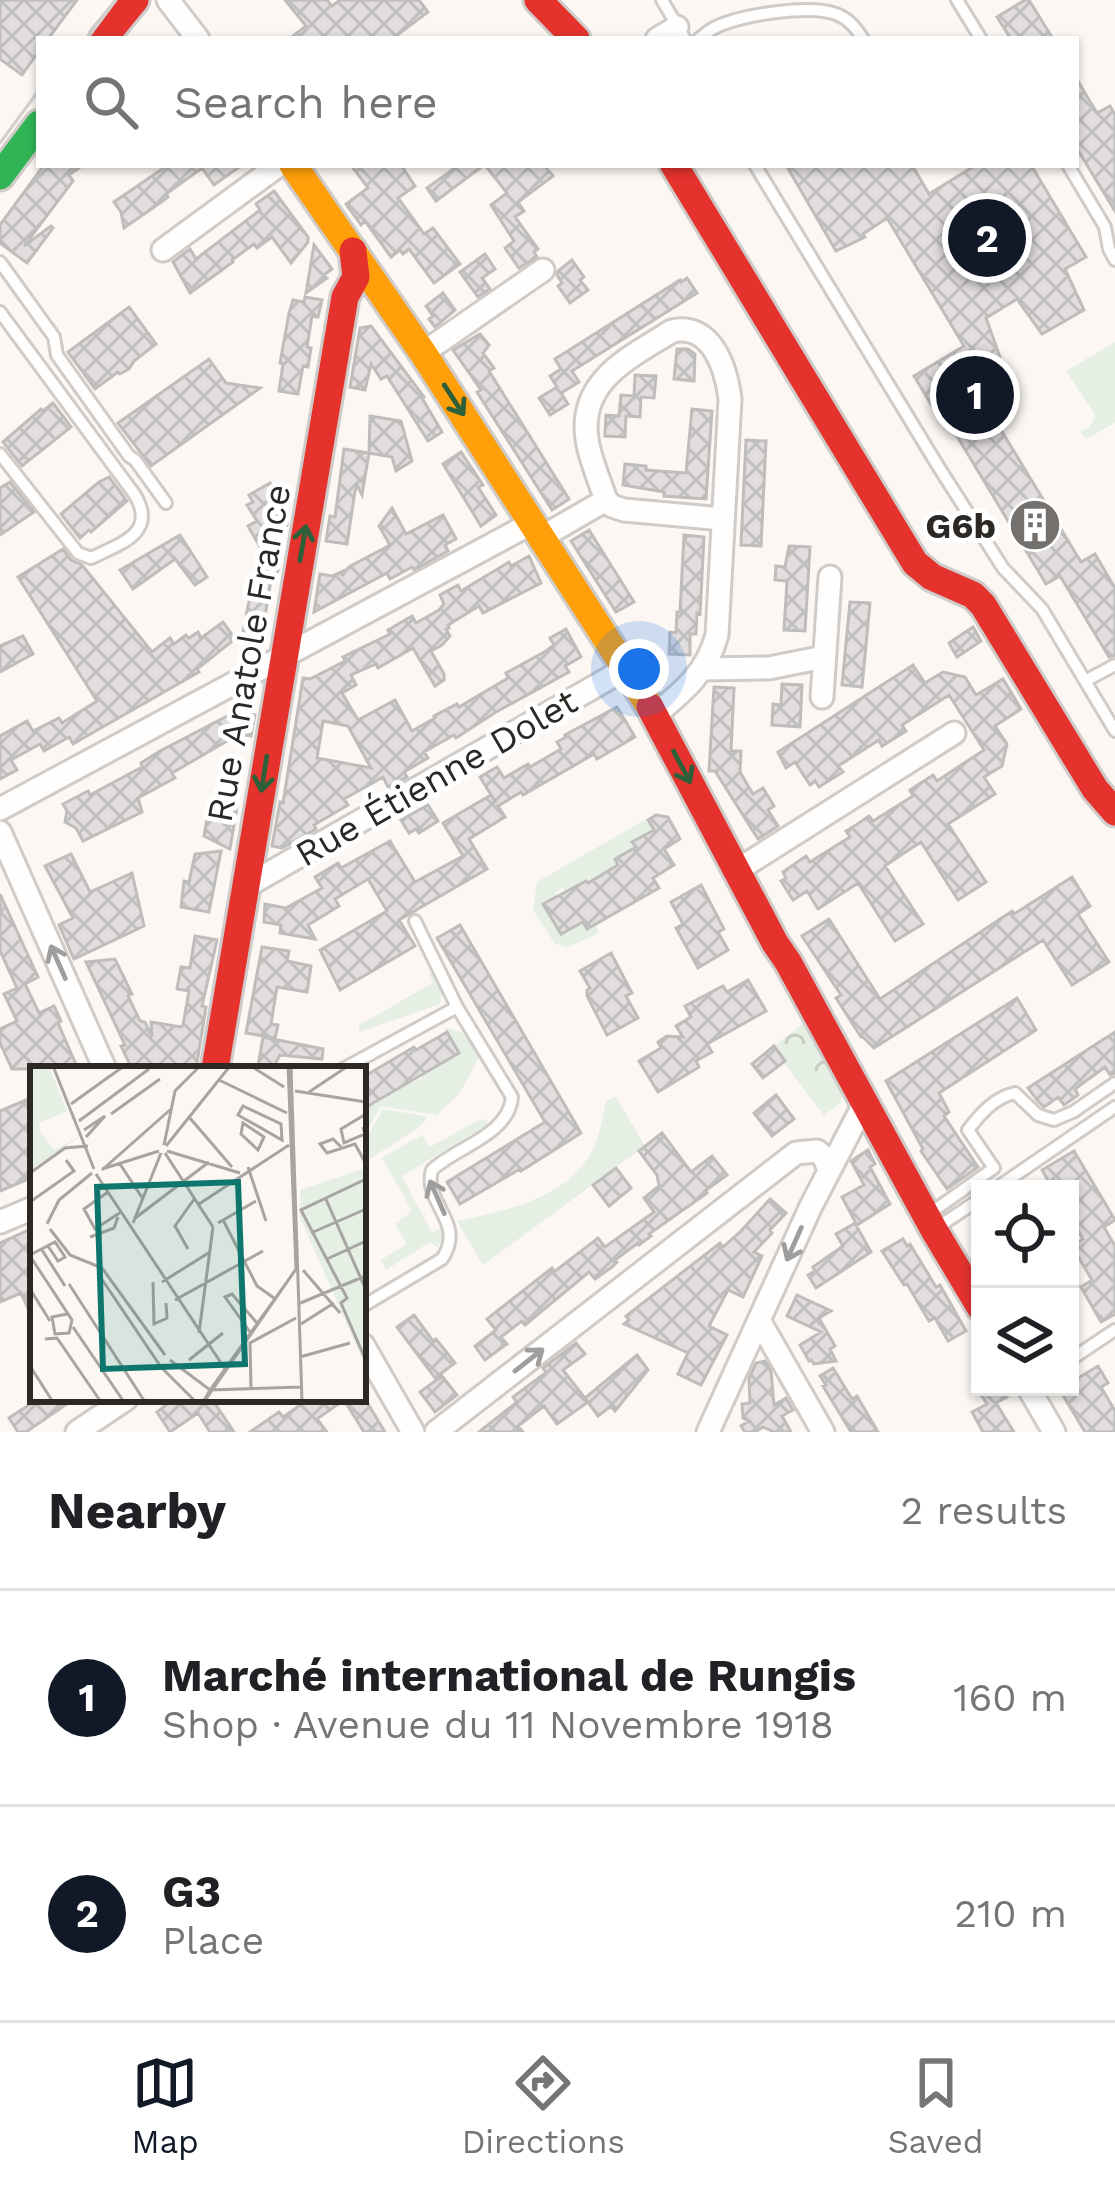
<!DOCTYPE html>
<html lang="en">
<head>
<meta charset="utf-8">
<style>
  body { margin:0; font-family:"Work Sans",sans-serif; background:#f2f2f2; color:#202124 }
  .controls { position:absolute; right:36px; bottom:36px; display:grid; overflow:hidden; border-radius:0px; box-shadow:0 3px 9px #0004 }
  .controls button { width:108px; height:108px; display:grid; place-items:center; padding:0; border:0; border-bottom:3px solid #e0e0e0; background:#fff; color:#202124; font:60px sans-serif }
  .you { position:absolute; left:639px; top:669px; width:42px; height:42px; margin:-30px; border:9px solid #fff; border-radius:50%; background:#1a73e8; box-shadow:0 0 0 18px #1a73e833 }
  .badge { display:grid; place-items:center; width:78px; height:78px; border-radius:50%; background:#111827; color:#fff; font-size:39px; font-weight:700 }
  .pin { position:absolute; translate:-50% -50%; border:6px solid #fff; box-shadow:0 3px 12px #0006 }
  .list { margin:0; padding:0; list-style:none }
  h2 { display:flex; justify-content:space-between; align-items:center; height:156px; margin:0; padding:0 48px; font-size:51px }
  h2 small { font-size:39px; font-weight:400; color:#757577 }
  .list li { display:grid; grid-template-columns:78px 1fr auto; gap:36px; align-items:center; box-sizing:border-box; height:216px; padding:0 48px; border-top:3px solid #e0e0e0 }
  .list b { display:block; font-size:45px; white-space:nowrap }
  .list p { margin:0; font-size:39px; white-space:nowrap; color:#757577 }
  .list em { font-size:39px; font-style:normal; color:#757577 }
  .icon { flex:none; width:66px; height:66px; fill:none; stroke:currentColor; stroke-width:2; stroke-linecap:round; stroke-linejoin:round }
  .map { position:relative; flex:none; width:1115px; height:1432px; overflow:hidden }
  .search { position:absolute; background:#fff; box-shadow:0 3px 9px #0004; left:36px; right:36px; top:36px; height:132px; display:flex; align-items:center; gap:30px; box-sizing:border-box; padding:0 42px; border-radius:0px; color:#757577; font-size:45px }
  .sheet { height:588px; background:#fff }
  nav { display:flex; justify-content:space-around; align-items:center; box-sizing:border-box; height:168px; border-top:3px solid #e0e0e0; background:#fff; font-size:33px; color:#757577 }
  nav a { display:grid; justify-items:center; gap:6px }
  nav .on { color:#111827 }
  .map>svg:first-child { display:block }
</style>
</head>
<body>
<div class="map">
<svg width="1115" height="1432" viewBox="0 0 1115 1432">
  <defs>
    <pattern id="park-crowns" width="20" height="18" patternUnits="userSpaceOnUse" patternTransform="scale(3)"><rect width="20" height="18" fill="#e5efe3"/><path d="M2 6a3 3 0 1 1 6 0M12 15a3 3 0 1 1 6 0" fill="none" stroke="#c5cdc3"/></pattern>
    <pattern id="building-cross-hatch" width="8" height="8" patternUnits="userSpaceOnUse" patternTransform="scale(3)"><rect width="8" height="8" fill="#e1dedd"/><path d="M0 0l8 8M0 8l8-8" fill="none" stroke="#c1bebe"/></pattern>
  </defs>
  <rect width="100%" height="100%" fill="#fcf7f2"/>
  <path fill="#e5efe3" d="M1115 342V423L1086 439 1080 432 1089 427 1096 416 1066 371Z
    M646 819 656 833 633 842 635 848 618 865 603 874 605 877 566 893 562 888 555 893 556 896 543 904 561 934 583 922 587 928 595 924 599 933 568 947 555 944 533 910 537 882Z
    M429 973H433L442 990 440 1004 359 1032V1025L433 983Z
    M444 1028 463 1032 480 1055 460 1093 437 1115 381 1106 363 1138V1109L385 1099V1097L411 1082 413 1083 422 1078V1075L458 1054Z
    M616 1097 645 1146 483 1265 457 1221C507 1210 569 1199 594 1147 600 1133 603 1116 606 1101Z
    M383 1109 425 1116 426 1120 414 1131 363 1163V1145Z
    M485 1119 488 1124 402 1176 432 1233 441 1228 442 1241 437 1247 430 1242 386 1270 381 1260 407 1244 395 1224 412 1211 382 1158 422 1135 430 1147 477 1121Z"/>
  <path fill="url(#park-crowns)" d="M805 1022 844 1091 839 1104 824 1115 783 1062 785 1060 774 1046Z"/>
  <path fill="url(#building-cross-hatch)" stroke="#bfbdbc" stroke-width="3" fill-rule="evenodd" d="M0 0H77L48 39H39V51L22 75 0 59Z
    M285 0H327L332 6 340 0H419L428 12 392 39H289L306 26Z
    M1025 0H1029L1053 39H1011L997 17Z
    M1076 78 1097 113 1110 106 1115 115V211L1076 147Z
    M44 165H83L69 175 73 181 24 246 51 226 53 228 27 263 0 243V225Z
    M168 165H242L214 185 202 168 166 194 168 197 160 203 124 228 121 212 114 202Z
    M351 165H401L415 186 398 198 424 234 433 228 460 264 434 283 409 249 403 254 400 250 391 257 365 221 361 225 346 204 368 188Z
    M459 165H484L436 201 427 188Z
    M485 165H544L553 176 518 202 524 211 515 217 538 249 534 252 537 257 519 268 505 248 514 241 491 205 507 193Z
    M786 165H912L929 194 976 165H1031L1086 257 1065 269 1084 310 1042 334 1017 299 986 318 1000 357 993 361 999 372 975 387 1081 562 1095 554 1115 588V655L1109 657 1060 576 1046 584 940 408 935 411 914 376 964 346 887 218 863 234 865 237 836 251Z
    M274 191 308 237V242L291 263 272 237 257 248 254 244 232 260 233 262 190 293 173 262 190 249 196 259 260 210 256 204Z
    M314 245 332 269 324 275 327 278 306 293Z
    M485 254 495 269 482 278 490 289 478 297 460 272Z
    M572 260 584 277 580 280 588 290 570 303 558 286 562 283 557 275 558 271Z
    M687 278 697 293 572 371 579 382 561 393 568 404 550 415 539 398 557 387 550 376 561 369 555 359 680 280 681 282Z
    M443 293 455 310 435 327 429 319 433 316 426 306Z
    M305 297 322 300 318 317 312 316 307 347 311 348 308 367 303 366 298 394 279 391 283 364 280 363 289 313 293 300 304 302Z
    M129 307 156 344 134 361 129 369 120 374 118 372 95 389 68 352Z
    M371 326 424 397 422 398 442 432 428 441 387 376 381 379 371 364 365 390 350 387 360 328Z
    M480 334 489 345 483 353 494 368 489 371 569 499 552 510 477 392 481 390 453 350Z
    M677 349H688L695 354 694 381 674 379Z
    M209 359 226 383 260 388 151 466 118 423Z
    M635 375 656 376 654 398 641 397 640 417 626 416 625 437 605 436 606 415 619 416 621 395 634 396Z
    M53 403 71 427 22 466 3 442 41 409 43 411Z
    M692 409 712 411 706 499 664 496V492L623 485 625 464 646 466V470L686 473Z
    M370 416 401 421 412 461 396 471 392 457 369 453Z
    M746 440 766 441 761 546 741 545Z
    M344 449 369 453 362 495 357 485 355 491 347 544 326 541 330 516 335 517Z
    M461 452 483 485 478 487 496 515 481 526 443 464Z
    M109 477 127 501 91 532 89 530 80 538 61 514 99 482Z
    M10 482 34 512 0 535V488Z
    M270 483 288 516 287 525 277 531 273 551 281 552 276 581 271 580 262 634 243 631 260 547 248 526 257 521 247 505 253 502 249 495Z
    M392 508 406 534 443 515 456 539 445 545 448 551 414 570 412 567 390 579 387 573 314 612 320 574 332 576 343 571 342 576 349 567 390 545 379 526Z
    M589 530 634 602 616 612 571 541Z
    M180 535 207 577 195 585 175 559 133 589 120 570Z
    M684 535 704 537 700 614 697 613 696 634H690V655L669 654 670 632 676 633 677 612H680Z
    M789 546 810 547 805 631 784 630 787 581 775 580 776 566 785 567Z
    M63 549 71 560 82 565 152 652 170 638 174 644 186 635 189 638 198 632 201 638 223 622 235 639 197 669 199 672 73 744 69 737 44 751 40 744 11 760 17 770 0 779V736L27 721 33 731 59 718 62 723 97 701 18 577Z
    M529 556 541 583 483 613 479 606 448 625 449 628 446 629 450 636 442 645 431 651 444 674V680L435 686 413 648 378 668 376 664 351 675 356 685 342 693 358 720 395 700 412 731 435 718 434 716 457 704 459 707 508 678 506 673 546 651 554 645 550 638 566 629 581 657 565 666 569 672 496 712 456 738 454 735 424 752 428 758 404 772 407 777 388 787 383 777 344 799 348 805 314 825 316 829 282 848 272 846 280 802 283 803 303 678 310 679 345 661 343 657 390 634 388 630 412 616 416 623 439 610 444 604 440 595 458 585 461 591 509 562 511 566ZM323 721 348 726 371 768 317 758Z
    M850 602 870 603 862 687 842 685Z
    M973 627 981 641 957 657 949 643Z
    M23 636 33 654 0 672V646Z
    M913 665 925 683 943 672 965 677 976 695 1003 679 1021 709 995 726 1007 744 1002 766 984 777 995 794 948 824 986 882 958 900 921 842 901 855 885 866 923 924 895 941 858 883 818 909 807 891 793 900 781 881 786 878 783 872 806 856 810 862 850 837 846 831 856 825 869 816 873 821 913 796 910 790 933 775 937 781 984 750 949 695 902 725 906 731 882 746 879 740 838 766 843 772 819 787 815 781 810 785 795 762 786 768 778 752Z
    M782 684 802 685 800 727 772 725 773 704 781 705Z
    M714 687 734 688 731 751H741L740 772 753 794 763 788 774 806 768 810 778 826 758 839 715 771H709Z
    M617 707 635 737 597 759 594 754 523 795 521 792 498 806 505 817 469 839 487 869 399 920 415 946 340 990 320 950 387 911 368 879 335 899 339 906 308 925 315 939 280 933 281 925 264 922 265 904 286 908 322 888 315 877 338 863 341 868 390 841 415 882 463 856 443 823 491 795 496 803 480 777 497 767 504 778 528 764 530 767 561 749 557 742 566 737 565 735Z
    M235 712 255 715 251 736 239 734 172 773 175 778 138 798 142 812 83 841 76 828 65 822 67 811 63 804 88 791 90 795 142 767 141 763 160 751Z
    M210 802 237 807 230 849 204 836Z
    M428 805 438 821 419 833 416 829 409 833 401 820Z
    M656 815 668 817 680 839 664 849 674 865 653 878 659 888 587 929 583 922 561 934 543 904 586 881 588 883 618 865 615 859 636 847 632 842 654 830 648 820Z
    M221 851 209 912 181 907 184 881 189 882 195 854Z
    M71 854 90 892 132 873 144 926 74 959 59 925 73 918 45 866Z
    M1072 877 1090 906 1078 914 1109 962 1072 985 1043 940 874 1048 863 1037H861L836 998 841 995 802 936 829 919 880 999 1012 911 1014 914Z
    M701 885 724 929 718 932 728 950 698 968 676 928 683 924 671 902Z
    M0 894 38 977 25 984 39 1013 54 1006 61 1021 58 1023 78 1069H12L0 1043V1029L17 1021 4 994 17 988 0 951Z
    M460 925 581 1133 521 1171 520 1169 460 1204 447 1182 545 1122 437 938Z
    M195 936 217 940 202 1006 206 1007 196 1069H132L121 1046 125 1045 86 962 115 959 132 994 128 996 140 1021 145 1022 152 1037 151 1022 181 1027 183 1025 189 991 177 989 181 967 190 968Z
    M262 947 289 951 287 961 311 966 307 992 277 987 271 1024 278 1025 275 1038 246 1033Z
    M611 953 632 993 626 996 638 1018 607 1035 587 996V990L590 988 580 971Z
    M748 980 766 1011 707 1044 712 1052 696 1061 699 1067 658 1092 639 1061 661 1048 658 1042 667 1036 683 1037 676 1026 691 1017 685 1006 723 986 727 992Z
    M1017 998 1036 1030 939 1093 949 1112 944 1116 978 1167 947 1189 921 1151 923 1149 886 1081Z
    M447 1032 459 1053 363 1109V1077L414 1047 416 1050Z
    M1115 1032V1073L1110 1075 1105 1067 1075 1089 1078 1095 1064 1105 1058 1097 1044 1107 1038 1101 1028 1088Z
    M263 1037 323 1049 322 1059 280 1055 274 1066H258Z
    M774 1046 785 1061 763 1078 752 1064Z
    M776 1095 794 1119 772 1136 754 1113Z
    M33 1097V1177L0 1191V1111Z
    M662 1133 691 1172 712 1156 727 1175 705 1191 707 1193 649 1234 651 1236 639 1245 638 1243 615 1260 617 1262 612 1267 595 1279 589 1272 525 1325 522 1321 501 1337 507 1344 485 1360 475 1346 496 1330 487 1319 552 1268 554 1272 598 1238 605 1247 654 1212 644 1198 659 1186 657 1175 639 1151Z
    M868 1150 875 1164 870 1167 890 1204 857 1225 842 1197 864 1185 851 1161Z
    M1074 1151 1115 1220 1104 1227 1115 1246V1314L1101 1322 1081 1287 1092 1280 1072 1246 1083 1239 1070 1217V1189H1053L1042 1170Z
    M616 1168 631 1188 609 1206 593 1185Z
    M770 1199 786 1213 770 1230 772 1233 754 1252 762 1256 743 1297 728 1290 709 1326 727 1335 701 1385 678 1374 688 1353 624 1324 629 1320 626 1316 720 1243 723 1247 741 1231Z
    M855 1223 871 1252 816 1288 808 1275 815 1271 813 1267 843 1246 836 1234Z
    M33 1228V1320L21 1293 0 1302V1243Z
    M903 1239 907 1246 910 1244 936 1287 940 1285 966 1331 948 1341 935 1318 929 1321 907 1284 904 1285 882 1251Z
    M797 1295 831 1311 819 1318 835 1346 830 1349 836 1361 814 1364 811 1360 809 1361 800 1345 821 1332 787 1316Z
    M414 1315 433 1341 436 1339 455 1363 435 1378 397 1327Z
    M576 1343 585 1354 563 1370 588 1402 557 1424 544 1406 518 1426 523 1432H479L517 1402 513 1397 544 1374 546 1372 543 1368Z
    M637 1355 648 1370 615 1411 611 1406 598 1416 585 1398Z
    M765 1361 771 1371 774 1405 786 1398 793 1410 782 1416 791 1432H774L763 1427 755 1432H745L741 1426 749 1421 743 1418 742 1404 750 1403 749 1378 756 1363Z
    M1098 1366 1108 1383 1101 1387 1115 1411V1432H1085L1061 1392 1070 1387V1383Z
    M833 1368 852 1399 857 1396 878 1432H851L823 1386 826 1385 820 1376Z
    M442 1376 457 1395 435 1412 420 1392Z
    M976 1387H1001L1007 1397 996 1403 1014 1432H983L972 1412 987 1404Z
    M38 1399H74L26 1432H18L9 1418Z
    M162 1399H219L214 1402 234 1432H210L198 1413 170 1432 157 1412 166 1405Z
    M309 1399H365L385 1432H364L344 1400 317 1419 327 1432H250L279 1412 283 1417Z"/>
  <g fill="none" stroke-linecap="round" stroke-linejoin="round">
    <g stroke="#cfcbc8" stroke-width="16">
      <path id="lane" d="M662 0 685 39
        M957 0 981 39
        M699 39C704 35 708 31 714 28 739 15 810 4 836 14 849 19 856 28 863 39
        M755 165 938 466 1003 568 1042 609 1115 731
        M1068 165 1105 227 1109 249 1115 260
        M0 262 54 337 57 355 129 456 135 460 166 503
        M0 312 135 495C158 534 119 544 91 558L78 553 0 454
        M1085 681 1115 665
        M343 1069 457 1007
        M995 1189 1115 1107
        M929 1214 994 1168 968 1130C981 1113 994 1098 1015 1093L1038 1115 1054 1120 1073 1112 1115 1083
        M938 1227 980 1199
        M363 1306 442 1259C467 1222 422 1203 432 1170 456 1147 509 1135 512 1097L457 1007 415 921
        M1070 1360 1115 1330"/>
    </g>
    <g stroke="#cfcbc8" stroke-width="27">
      <path id="street" d="M168 0 198 39
        M657 39 677 27
        M163 250 279 165
        M423 353 543 270
        M542 537 606 500
        M704 669 769 668 824 657
        M822 697 830 577
        M655 715C684 691 707 672 717 635L730 399C726 367 711 322 672 331 629 358 575 382 588 445 592 464 600 482 606 500L612 506 624 510 723 519
        M0 809 532 523
        M0 832 105 1069
        M736 871 954 733
        M245 887 627 668
        M0 1222 33 1208
        M760 1322 823 1432
        M363 1345 413 1432
        M1028 1387 1054 1432
        M77 1432 126 1399
        M436 1432 796 1153 817 1151 824 1157 829 1171
        M708 1432 811 1206 865 1102"/>
    </g>
    <g stroke="#cfcbc8" stroke-width="33">
      <path id="fast" d="M0 176 39 124"/>
    </g>
    <g stroke="#cfcbc8" stroke-width="33">
      <path id="slow" d="M293 165 423 353 650 707"/>
    </g>
    <g stroke="#cfcbc8" stroke-width="33">
      <path id="jam" d="M538 0 576 39
        M103 39 135 0
        M674 165 915 563 932 577 973 595 983 605 1095 789 1115 812
        M650 707 775 943 788 962 934 1230 980 1307
        M215 1069 345 297 356 277 353 251"/>
    </g>
    <use href="#lane" stroke="#fffefd" stroke-width="10"/>
    <use href="#street" stroke="#fffefd" stroke-width="21"/>
    <use href="#fast" stroke="#30b455" stroke-width="27"/>
    <use href="#slow" stroke="#ff9f0a" stroke-width="27"/>
    <use href="#jam" stroke="#e5322d" stroke-width="27"/>
    <path stroke="#d2d0ce" stroke-width="3" d="M87 39 116 0
      M0 143 39 90"/>
  </g>
  <defs><path id="oneway-shaft" d="M-6 0H5M1.5-3L5.5 0L1.5 3" fill="none" stroke-width="1.6" stroke-linecap="round" stroke-linejoin="round" transform="scale(3)"/></defs>
  <g stroke="#2d6038">
    <use href="#oneway-shaft" transform="translate(454 400) rotate(57)"/>
    <use href="#oneway-shaft" transform="translate(303 543) rotate(-80)"/>
    <use href="#oneway-shaft" transform="translate(682 767) rotate(62)"/>
    <use href="#oneway-shaft" transform="translate(264 774) rotate(99)"/>
  </g>
  <g stroke="#a09e9c">
    <use href="#oneway-shaft" transform="translate(58 962) rotate(-114)"/>
    <use href="#oneway-shaft" transform="translate(437 1197) rotate(-114)"/>
    <use href="#oneway-shaft" transform="translate(794 1244) rotate(114)"/>
    <use href="#oneway-shaft" transform="translate(529 1360) rotate(-38)"/>
  </g>
  <defs>
    <g id="building-disc" transform="scale(2.7)"><circle r="9.5" fill="#74706d" stroke="#fff"/><path d="M-4-6H4V6H1V3H-1V6H-4ZM-2.5-4.3h1.7v1.8h-1.7ZM.8-4.3h1.7v1.8H.8ZM-2.5-1h1.7V.8h-1.7ZM.8-1h1.7V.8H.8Z" fill="#fff"/></g>
  </defs>
  <g fill-rule="evenodd">
    <use href="#building-disc" x="1035" y="525"/>
  </g>
  <g text-anchor="middle" stroke-width="10" stroke-linejoin="round" paint-order="stroke">
    <g font-size="36" font-weight="bold" fill="#2b2825" stroke="#fff" text-anchor="end">
      <text x="996" y="538">G6b</text>
    </g>
    <g font-size="36" fill="#2b2825" stroke="#fff">
      <text transform="translate(248 653) rotate(-80)" y="13">Rue Anatole France</text>
      <text transform="translate(436 777) rotate(-30)" y="13">Rue Étienne Dolet</text>
    </g>
  </g>
  <g transform="translate(30 1066)">
    <rect width="336" height="336" fill="#fcf7f2"/>
    <path d="M336 102V302L270 151V124Z" fill="#e5efe3"/>
    <path d="M0 0H19L37 45 9 57 10 65 24 84 52 69 0 104Z" fill="#e5efe3"/>
    <path fill="none" stroke="#a8a4a0" stroke-width="3" d="M23 0 64 103M221 0 254 21M261 0 272 336M189 14 257 47M265 25 336 36M279 26 318 0M41 38 94 0M213 40 251 58 252 74 208 49ZM81 48 130 13M159 51 202 101M49 55 119 3M213 57 234 71 228 84 211 68ZM333 61 335 68 314 77 311 63 336 48M54 64 75 50 56 71M134 79 145 25 170 0M136 80 200 0M312 82 303 73 290 78 297 87 325 78 336 98M137 85 210 107M135 87 183 161M90 98 113 133M218 101 236 155M72 103 129 85M72 104 141 43M0 107 35 82 58 80M66 108 195 303M336 113 271 144 317 232 311 237 336 295M78 126 54 143 65 163 91 146M295 131 336 224M0 136 44 105 36 94M169 138 259 79M104 153 179 96M193 154 227 220 244 232M103 157 131 87M188 157 226 135M17 158 29 134 62 107M20 163 40 189 72 202 135 289M281 167 336 143M60 171 84 162 88 151M158 183 145 160 165 132M12 184 35 220M0 189 25 176 35 191 28 195 18 180M0 190 42 254 39 267 25 268 22 251 37 248M297 193 336 175M273 204 310 247M71 212 131 301 166 336M123 216 124 258 137 252 136 237M132 216 180 186M39 218 115 336M0 223 20 255M145 234 233 185M268 238 333 211M271 258 304 237M43 261 94 336M220 266 195 231 202 228 227 257M169 267 183 161M15 273 27 272 71 336M270 291 320 277M140 294 180 324 264 206M159 294 193 267M0 300 23 336M221 323 220 277 266 252M173 336 180 324 272 321M174 336 266 203 258 0"/>
    <path fill="#0f766e" fill-opacity="0.15" stroke="#0f766e" stroke-width="6" d="M208 116 215 298 73 303 67 121Z"/>
    <rect width="336" height="336" fill="none" stroke="#2b2825" stroke-width="6"/>
  </g>
</svg>
<div class="controls">
<button><svg class="icon" aria-label="locate" viewBox="0 0 24 24"><circle cx="12" cy="12" r="6"/><path d="M12 2v4M12 18v4M2 12h4M18 12h4"/></svg></button>
<button><svg class="icon" aria-label="layers" viewBox="0 0 24 24"><path d="M12 4l9 5-9 5-9-5zM3 14l9 5 9-5"/></svg></button>
</div>
<div class="you"></div>
<div class="pin badge" style="left:975px;top:395px">1</div>
<div class="pin badge" style="left:987px;top:238px">2</div>
<div class="search"><svg class="icon" aria-label="search" viewBox="0 0 24 24"><circle cx="10" cy="10" r="6"/><path d="M15 15l6 6"/></svg>Search here</div>
</div>
<section class="sheet">
<h2>Nearby<small>2 results</small></h2>
<ul class="list">
<li><span class="badge">1</span><div><b>Marché international de Rungis</b><p>Shop · Avenue du 11 Novembre 1918</p></div><em>160 m</em></li>
<li><span class="badge">2</span><div><b>G3</b><p>Place</p></div><em>210 m</em></li>
</ul>
</section>
<nav>
<a class="on"><svg class="icon" aria-label="map" viewBox="0 0 24 24"><path d="M3 6l6-2 6 2 6-2v14l-6 2-6-2-6 2zM9 4v14M15 6v14"/></svg>Map</a>
<a><svg class="icon" aria-label="directions" viewBox="0 0 24 24"><path d="M12 3l9 9-9 9-9-9zM9 14v-3h6M13 9l2 2-2 2"/></svg>Directions</a>
<a><svg class="icon" aria-label="saved" viewBox="0 0 24 24"><path d="M7 4h10v16l-5-4-5 4z"/></svg>Saved</a>
</nav>
</body>
</html>
